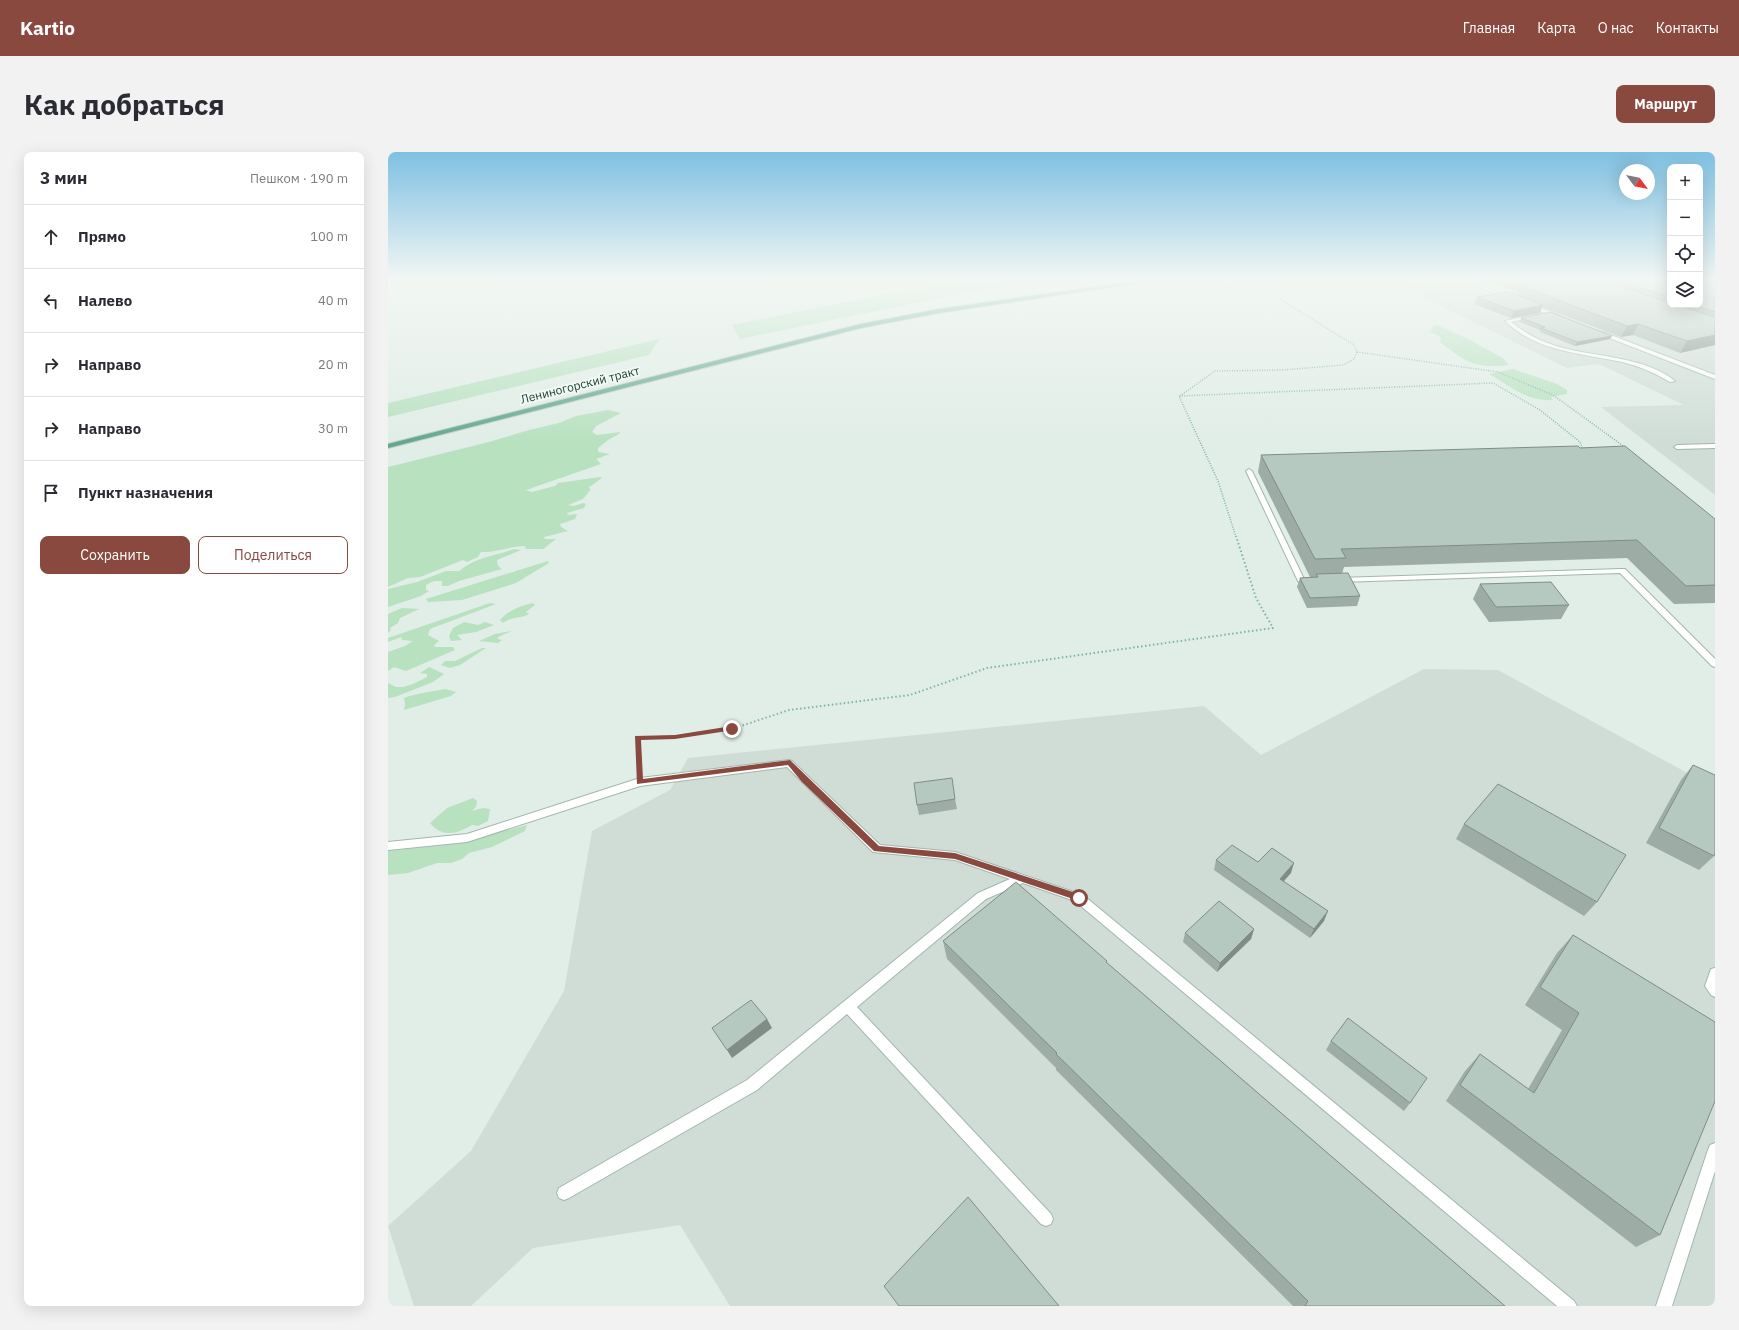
<!DOCTYPE html>
<html lang="ru">
<head>
<meta charset="utf-8">
<style>
  body { margin:0; font-family:"IBM Plex Sans",sans-serif; background:#f2f2f3; color:#2b2b33 }
  .controls { position:absolute; right:12px; top:12px; display:grid; overflow:hidden; border-radius:8px; box-shadow:0 4px 16px #0002 }
  .controls button { width:36px; height:36px; display:grid; place-items:center; padding:0; border:0; border-bottom:1px solid #e1e1e2; background:#fff; color:#2b2b33; font:20px sans-serif }
  .compass { position:absolute; left:1231px; top:12px; width:36px; height:36px; border-radius:50%; background:#fff; box-shadow:0 4px 16px #0002; rotate:122deg }
  .stop { position:absolute; width:12px; height:12px; margin:-9px; border:3px solid #8a493f; border-radius:50%; background:#fff }
  .stop.end { background:#8a493f; border-color:#fff; box-shadow:0 1px 4px #0008 }
  .list { margin:0; padding:0; list-style:none }
  h2 { display:flex; justify-content:space-between; align-items:center; height:52px; margin:0; padding:0 16px; font-size:17px }
  h2 small { font-size:13px; font-weight:400; color:#7c7c81 }
  .list li { display:grid; grid-template-columns:26px 1fr auto; gap:12px; align-items:center; box-sizing:border-box; height:64px; padding:0 16px; border-top:1px solid #e1e1e2 }
  .list b { display:block; font-size:15px; white-space:nowrap }
  .list em { font-size:13px; font-style:normal; color:#7c7c81 }
  .actions { display:flex; gap:8px; padding:12px 16px }
  .actions a { flex:1; padding:9px 0; border:1px solid #8a493f; border-radius:8px; text-align:center; font-size:14px; color:#8a493f }
  .actions .main { background:#8a493f; color:#fff }
  .icon { flex:none; width:22px; height:22px; fill:none; stroke:currentColor; stroke-width:2; stroke-linecap:round; stroke-linejoin:round }
  .map { position:relative; flex:none; width:1327px; height:1154px; overflow:hidden; border-radius:8px }
  header { display:flex; align-items:center; gap:24px; box-sizing:border-box; height:56px; padding:0 20px; background:#8a493f; color:#fff }
  header strong { font-size:19px }
  nav { display:flex; gap:22px; margin-inline-start:auto; font-size:14px }
  .intro { display:flex; align-items:center; justify-content:space-between; box-sizing:border-box; height:96px; padding:0 24px }
  h1 { margin:0; font-size:28px }
  .button { padding:10px 18px; border-radius:8px; background:#8a493f; color:#fff; font-size:14px; font-weight:700 }
  main { display:flex; gap:24px; padding:0 24px }
  aside { flex:1; background:#fff; border-radius:8px; box-shadow:0 4px 16px #0002 }
  .map>svg:first-child { display:block }
</style>
</head>
<body>
<header>
<strong>Kartio</strong>
<nav><a>Главная</a><a>Карта</a><a>О нас</a><a>Контакты</a></nav>
</header>
<div class="intro"><h1>Как добраться</h1><a class="button">Маршрут</a></div>
<main>
<aside>
<h2>3 мин<small>Пешком · 190 m</small></h2>
<ul class="list">
<li><svg class="icon" aria-label="ahead" viewBox="0 0 24 24"><path d="M12 20V5M6 11l6-6 6 6"/></svg><div><b>Прямо</b></div><em>100 m</em></li>
<li><svg class="icon" aria-label="left" viewBox="0 0 24 24"><path d="M17 20v-9H6M10 6l-5 5 5 5"/></svg><div><b>Налево</b></div><em>40 m</em></li>
<li><svg class="icon" aria-label="right" viewBox="0 0 24 24"><path d="M7 20v-9h11M14 6l5 5-5 5"/></svg><div><b>Направо</b></div><em>20 m</em></li>
<li><svg class="icon" aria-label="right" viewBox="0 0 24 24"><path d="M7 20v-9h11M14 6l5 5-5 5"/></svg><div><b>Направо</b></div><em>30 m</em></li>
<li><svg class="icon" aria-label="arrive" viewBox="0 0 24 24"><path d="M6 21V4h12l-3 4 3 4H6"/></svg><div><b>Пункт назначения</b></div></li>
</ul>
<div class="actions"><a class="main">Сохранить</a><a>Поделиться</a></div>
</aside>
<div class="map">
<svg width="1327" height="1154" viewBox="0 0 1327 1154">
  <rect width="100%" height="100%" fill="#e1ede7"/>
  <path fill="#cfddd6" d="M1049 128H1206L1327 174V343L1213 255 1296 253 1211 212 1179 216 1016 136 1051 129Z
    M1036 517 1110 518 1327 636V1154H342L292 1073 145 1096 83 1154H26L0 1074 83 999 176 839 204 679 282 638 300 606 816 554 873 603Z"/>
  <path fill="#b8e1c0" d="M596 128H612L610 134 352 187 344 173 508 140Z
    M1050 173 1082 188 1115 206 1121 213C1087 217 1078 210 1052 190L1053 187 1051 184 1042 180 1045 174Z
    M271 187 261 203 0 265V251Z
    M1125 217 1169 232 1179 238V242L1163 245 1165 248C1139 250 1122 234 1101 222Z
    M220 258 233 261 208 274 204 280 209 283 232 280 231 282 220 288 210 296V300L222 302 208 307 213 312 138 338 144 340 167 334 170 331 212 325 214 326 200 336 203 337 195 347 180 353 186 354 195 351 198 352 196 356 179 361 180 363 189 362 187 367 172 372 173 375 180 379 156 385 157 387H168L155 397H138L137 394C121 394 109 401 93 400L90 405 79 410 75 408 70 410 32 425 20 426 0 435V315L101 290 141 278 171 271 188 264Z
    M126 397 133 398 109 408 110 414 114 417 71 429 60 434H54V429H46L38 433V438L41 439 33 444 0 455V437L29 430 58 419H71C87 405 107 404 126 397Z
    M160 409 161 411 128 431 74 448 40 450 38 447Z
    M102 451 108 452 42 477 40 483 51 489 46 493 47 495H65L67 498 18 519 6 515 0 519V500L17 494 25 489 14 488 13 485 0 490V486Z
    M145 451 147 453 138 460 141 462C133 467 124 464 115 471L112 468C121 458 132 454 145 451Z
    M14 456 31 457 12 466 10 471 2 476 3 478 0 481V462Z
    M76 470 90 473 97 470 106 473 88 480 69 483 74 488 63 489 61 484 65 476Z
    M124 479 110 485V487L114 488 110 491 91 489 107 482Z
    M94 496H98L72 513 62 516 53 513 57 509H67Z
    M41 515 56 522 45 530 7 545 0 546V531L8 535H15L25 532 39 525V522L32 521Z
    M57 537 68 540 63 544 16 558 17 552 16 546C29 541 43 540 57 537Z
    M85 646 89 649 88 655 84 659 95 656 102 657 100 669 90 674 84 673C69 682 54 686 42 671L59 656Z
    M139 673 137 679 104 695 81 701 74 707 63 711H49L20 721 0 723V699L67 692Z"/>
  <g fill="none" stroke-linecap="round" stroke-linejoin="round">
    <g stroke="#a3b6ae" stroke-width="2">
      <path id="lane" d="M827 128H832L844 135 841 136Z
        M1074 128H1080L1122 145 1119 146Z
        M1142 152 1173 164V165L1169 166 1140 154Z
        M1144 163 1146 165 1123 170C1138 182 1155 191 1175 196 1209 205 1258 205 1287 229L1282 230C1267 221 1251 214 1234 210 1193 201 1149 200 1117 169Z
        M1211 180H1215L1327 223V227L1211 182Z
        M1327 292V296L1289 297 1286 295 1289 293Z
        M861 317 864 319 916 427 927 426V430L914 431 910 429 858 319Z
        M1234 417H1237L1327 507V515L1324 514 1232 421 951 430 947 428 951 426Z
        M401 608 404 609 492 693 567 700 695 743 1186 1149 1189 1154H1169L687 749 635 731 598 747 469 855 663 1062 665 1067 663 1072 658 1074 653 1072 459 862 369 938 181 1046 176 1048 171 1046 169 1041 171 1036 359 928 590 741 622 727 567 708 485 700 399 615 252 634 79 690 0 698V690L79 682 252 626Z
        M1327 816V845L1323 843 1317 834 1323 817Z
        M1327 991V1019L1284 1154H1268L1320 998 1322 993Z"/>
    </g>
    <g stroke="#c0cac6" stroke-width="2">
      <path id="primary" d="M756 128H771L551 161 473 176 0 296V292L473 172 551 157Z"/>
    </g>
    <path stroke="#7eb5a0" stroke-width="1.5" stroke-dasharray="1 1.5" stroke-linecap="butt" d="M605 136 614 133 618 128
      M969 200 1110 220 1165 243 1238 296
      M792 244 827 219 895 218 955 213 966 207 969 200 966 193 887 144
      M848 385 830 329 791 244 1105 231 1152 258 1192 290 1195 298"/>
    <path stroke="#7eb5a0" stroke-width="2" stroke-dasharray="1.5 2.5" stroke-linecap="butt" d="M347 576 401 558 522 543 599 516 885 476 868 446 848 384"/>
    <path stroke="#7eb5a0" stroke-width="3" stroke-dasharray="2.5 3.5" stroke-linecap="butt" d="M251 616 249 586 287 585 350 575"/>
    <use href="#lane" fill="#fff" fill-rule="evenodd"/>
    <use href="#primary" fill="#61a891" fill-rule="evenodd"/>
  </g>
  <path fill="#9dada5" d="M1097 128H1282V153H1312L1327 128V193L1292 201 1245 183 1233 185 1154 155 1152 161 1123 166 1086 152 1089 145 1129 143 1130 140Z
    M1133 166 1224 184 1222 187 1187 194 1152 180V178L1132 170Z
    M1192 296 1327 367V451L1286 452 1239 406 956 415 954 422 972 444 969 454 919 456 909 435 912 426 922 425 870 320 873 303Z
    M1092 432 1181 453 1173 467 1101 470 1085 447Z
    M1305 613 1326 704 1311 718 1258 691 1293 628Z
    M567 647 569 657 531 663 529 653Z
    M1076 672 1209 750 1196 764 1068 687Z
    M828 708 870 710 903 721 895 729 936 769 922 786 826 718Z
    M866 777 863 787 829 820 795 790 797 781Z
    M1185 783 1272 1083 1248 1095 1058 949 1077 919 1092 902 1140 937 1174 878 1137 853 1169 801Z
    M555 789 719 809V811L1117 1154H905L668 918V916L559 807Z
    M943 889 1022 951 1016 959 938 898Z"/>
  <path fill="#7f8d86" d="M1155 153 1152 161 1123 166 1126 159Z
    M1250 172 1245 183 1233 185 1239 174Z
    M1327 183V193L1292 201 1299 189Z
    M1224 184 1222 187 1187 194 1189 190Z
    M906 711 903 721 889 737 892 727Z
    M940 759 936 769 922 786 926 777Z
    M866 777 863 787 829 820 832 811Z
    M379 867 384 876 344 906 339 898Z"/>
  <path fill="#b6c9c0" stroke="#7f8d86" d="M1129 128H1214L1282 151V153H1289L1327 165V183L1299 189 1250 172 1239 174 1132 134 1141 132Z
    M1229 128H1282V145Z
    M1312 128H1327V160L1305 153H1312Z
    M1120 140 1155 153 1126 159 1089 145Z
    M1162 160 1224 184 1189 190 1153 176 1157 175 1133 166Z
    M1190 294 1192 296 1237 294 1327 367V433L1298 434 1249 388 953 397 958 406 927 407 873 303Z
    M960 421 972 444 922 446 912 426 930 425 928 422Z
    M1163 430 1181 453 1108 455 1092 432Z
    M1305 613 1327 623V701L1326 704 1271 676Z
    M564 626 567 647 529 653 526 631Z
    M1110 632 1238 703 1209 750 1076 672Z
    M844 693 870 710 884 696 906 711 892 727 940 759 926 777 828 708Z
    M628 730 719 809 718 810 1117 1154H917L920 1149 668 902 669 901 555 789Z
    M831 749 866 777 832 811 797 781Z
    M1185 783 1327 870V949L1272 1083 1072 933 1092 902 1146 941 1191 861 1152 835Z
    M363 848 379 867 339 898 324 876Z
    M960 866 1039 926 1022 951 943 889Z
    M580 1045 671 1154H511L496 1134Z"/>
  <linearGradient id="sky" x2="0" y2="1"><stop stop-color="#7fc0e2"/><stop offset="0.44" stop-color="#f2f7f4"/><stop offset="1" stop-color="#f2f7f4" stop-opacity="0"/></linearGradient>
  <rect width="1327" height="290" fill="url(#sky)"/>
  <path fill="#8a493f" d="M344 574 346 575V578L287 587 253 588 255 627 402 608 491 694 567 701 694 743V748L691 749 567 707 486 699 414 630 400 613 249 632 247 584 287 583Z"/>
  <g text-anchor="middle" stroke-width="4" stroke-linejoin="round" paint-order="stroke">
    <g font-size="12" fill="#1f4035" stroke="#f2f9f5">
      <text transform="translate(192 233) rotate(-14)" y="4">Лениногорский тракт</text>
    </g>
  </g>
</svg>
<div class="controls">
<button>+</button>
<button>−</button>
<button><svg class="icon" aria-label="locate" viewBox="0 0 24 24"><circle cx="12" cy="12" r="6"/><path d="M12 2v4M12 18v4M2 12h4M18 12h4"/></svg></button>
<button><svg class="icon" aria-label="layers" viewBox="0 0 24 24"><path d="M12 4l9 5-9 5-9-5zM3 14l9 5 9-5"/></svg></button>
</div>
<svg class="compass" viewBox="-18 -18 36 36"><path d="M0-13l5 13h-10z" fill="#e53935"/><path d="M0 13l5-13h-10z" fill="#7c7c81"/></svg>
<div class="stop" style="left:691px;top:746px"></div>
<div class="stop end" style="left:344px;top:577px"></div>
</div>
</main>
</body>
</html>
